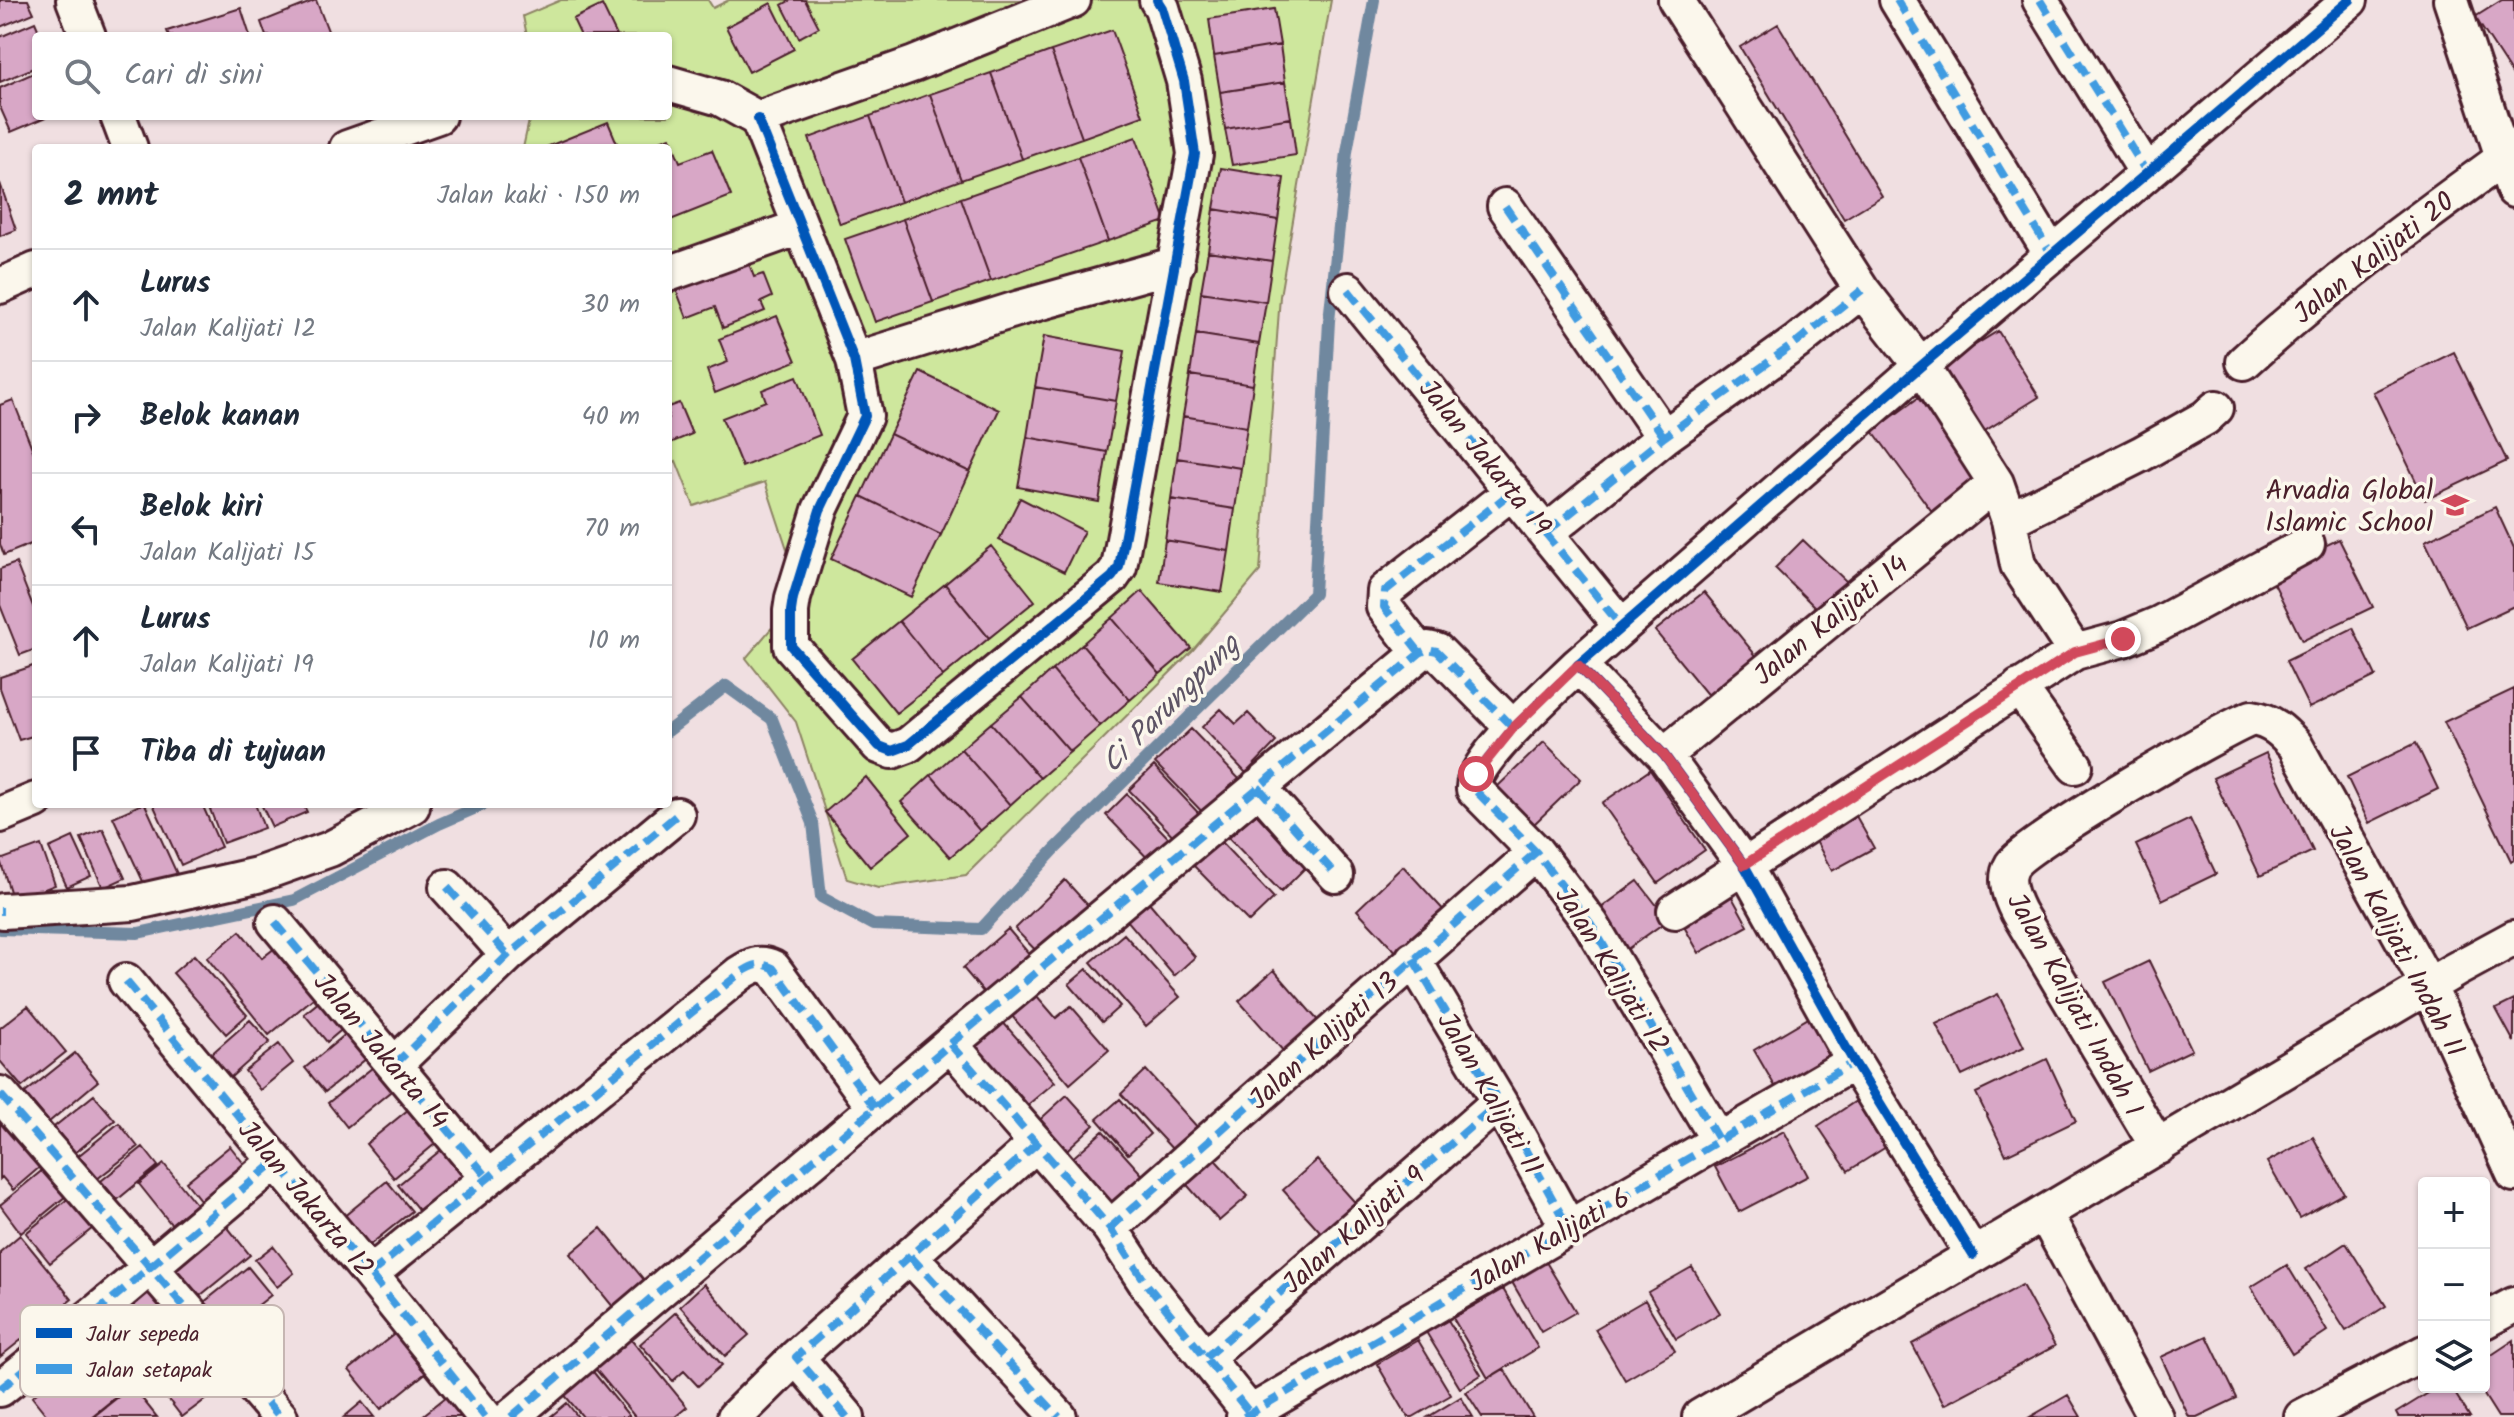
<!DOCTYPE html>
<html lang="id">
<head>
<meta charset="utf-8">
<style>
  body { margin:0; font-family:Kalam,sans-serif; background:#f2f2f3; color:#1f2937 }
  .controls { position:absolute; right:24px; bottom:24px; display:grid; overflow:hidden; border-radius:8px; box-shadow:0 2px 6px #0004 }
  .controls button { width:72px; height:72px; display:grid; place-items:center; padding:0; border:0; border-bottom:2px solid #e0e1e3; background:#fff; color:#1f2937; font:40px sans-serif }
  .stop { position:absolute; width:24px; height:24px; margin:-18px; border:6px solid #d1495b; border-radius:50%; background:#fff }
  .stop.end { background:#d1495b; border-color:#fff; box-shadow:0 2px 8px #0008 }
  .list { margin:0; padding:0; list-style:none }
  h2 { display:flex; justify-content:space-between; align-items:center; height:104px; margin:0; padding:0 32px; font-size:34px }
  h2 small { font-size:26px; font-weight:400; color:#747a83 }
  .list li { display:grid; grid-template-columns:52px 1fr auto; gap:24px; align-items:center; box-sizing:border-box; height:112px; padding:0 32px; border-top:2px solid #e0e1e3 }
  .list b { display:block; font-size:30px; white-space:nowrap }
  .list p { margin:0; font-size:26px; white-space:nowrap; color:#747a83 }
  .list em { font-size:26px; font-style:normal; color:#747a83 }
  .icon { flex:none; width:44px; height:44px; fill:none; stroke:currentColor; stroke-width:2; stroke-linecap:round; stroke-linejoin:round }
  .map { position:relative; flex:none; width:2514px; height:1417px; overflow:hidden }
  .search { position:absolute; background:#fff; box-shadow:0 2px 6px #0004; left:32px; top:32px; width:640px; height:88px; display:flex; align-items:center; gap:20px; box-sizing:border-box; padding:0 28px; border-radius:8px; color:#747a83; font-size:30px }
  .panel { position:absolute; background:#fff; box-shadow:0 2px 6px #0004; left:32px; top:144px; width:640px; height:664px; border-radius:8px }
  .map>svg:first-child { display:block }
</style>
</head>
<body>
<div class="map">
<svg width="2514" height="1417" viewBox="0 0 2514 1417">
  <rect width="100%" height="100%" fill="#f0dfe1"/>
  <filter id="ink" filterUnits="userSpaceOnUse"><feTurbulence type="fractalNoise" baseFrequency=".0125" numOctaves="2"/><feDisplacementMap in="SourceGraphic" scale="16" xChannelSelector="R" yChannelSelector="G"/><feConvolveMatrix kernelMatrix="1 2 1 2 8 2 1 2 1" color-interpolation-filters="sRGB"/></filter>
  <g filter="url(#ink)">
    <path fill="#cee79d" stroke="#8c8364" stroke-width="2" d="M561 0H708L713 8 729 0H1331L1280 296 1260 571 1193 650 966 875 878 888 847 879 796 722 746 658 781 617 789 555 765 482 694 506 676 461 668 465V148H523L530 116H668V36H527L523 16Z"/>
    <g fill="none" stroke-linecap="round" stroke-linejoin="round">
      <path stroke="#70889f" stroke-width="12" d="M668 731 726 686 772 719 813 823 821 897 873 925 981 929 1054 850 1314 594 1329 321 1347 152 1374 0
        M0 929 138 933 294 900 439 824 485 804"/>
    </g>
    <path fill="#d8a7c6" stroke="#4a1f2b" stroke-width="2" d="M0 0H28L34 13 0 27Z
      M316 0 330 36H266L261 22Z
      M791 0H805L819 27 799 38 782 5Z
      M2502 0H2514V77L2475 17Z
      M771 3 794 49 749 72 726 27Z
      M602 5 617 36H581L573 19Z
      M241 8 250 36H169L167 31Z
      M1274 9 1280 45 1214 56 1209 19Z
      M35 22 41 36H36V67L0 82V37Z
      M1778 24 1882 196 1844 219 1740 47Z
      M1112 30 1143 116 1082 138 1051 51Z
      M1280 45 1285 82 1220 92 1214 56Z
      M1051 51 1082 138 1022 159 991 73Z
      M36 72V116H49L11 132 0 107V88Z
      M991 73 1022 159 961 180 930 94Z
      M1285 82 1291 118 1225 129 1220 92Z
      M930 94 961 180 901 202 870 116Z
      M870 116 901 202 840 224 809 138Z
      M1291 118 1296 155 1232 165 1225 129Z
      M608 122 619 148H544Z
      M670 137 680 162 712 150 731 196 668 221V148H642Z
      M1136 137 1166 221 1108 241 1078 157Z
      M1078 157 1108 241 991 281 961 198Z
      M1221 168 1284 178 1278 220 1214 209Z
      M0 183 16 230 0 236Z
      M961 198 991 281 933 302 903 219Z
      M1214 209 1278 220 1272 261 1208 251Z
      M903 219 933 302 875 322 845 239Z
      M1208 251 1272 261 1266 302 1201 292Z
      M746 256 754 277 763 274 772 297 761 302 765 311 723 328 715 307 687 318 674 284Z
      M1201 292 1266 302 1259 344 1196 334Z
      M777 316 796 361 715 393 707 370 728 362 719 339Z
      M1998 331 2039 397 1983 432 1943 365Z
      M1196 334 1259 344 1253 385 1190 375Z
      M1044 336 1125 351 1116 401 1035 387Z
      M2454 352 2507 461 2425 500 2373 392Z
      M920 372 999 410 970 472 890 434Z
      M1190 375 1253 385 1247 427 1183 416Z
      M797 376 820 435 742 467 722 418 766 401 762 390Z
      M1035 387 1116 401 1107 452 1027 437Z
      M1918 398 1978 480 1933 513 1873 431Z
      M13 400 36 458V542L4 555 0 544V405Z
      M679 403 692 434 668 444V407Z
      M1183 416 1247 427 1241 468 1177 458Z
      M890 434 970 472 941 535 861 496Z
      M1027 437 1107 452 1099 502 1018 487Z
      M1177 458 1241 468 1235 509 1171 499Z
      M861 496 941 535 911 597 831 559Z
      M1020 498 1084 531 1064 572 999 540Z
      M1171 499 1235 509 1229 551 1165 540Z
      M2495 507 2514 548V606L2467 628 2425 541Z
      M2339 539 2373 607 2302 641 2269 573Z
      M1165 540 1229 551 1222 592 1159 582Z
      M1803 540 1846 581 1818 610 1775 568Z
      M991 546 1035 601 989 638 945 584Z
      M16 563 36 614V649L20 655 0 605V569Z
      M945 584 989 638 943 676 899 621Z
      M1142 591 1191 648 1160 674 1112 618Z
      M1704 592 1758 658 1710 698 1655 631Z
      M1112 618 1160 674 1130 700 1082 644Z
      M899 621 943 676 896 713 852 659Z
      M2353 628 2376 676 2309 708 2286 661Z
      M1082 644 1130 700 1100 726 1052 670Z
      M36 665V735L19 740 0 688V677Z
      M1052 670 1100 726 1070 752 1022 697Z
      M2514 689V859L2511 861 2444 722Z
      M1022 697 1070 752 1040 778 991 723Z
      M1221 709 1236 724 1248 713 1276 742 1246 773 1202 727Z
      M991 723 1040 778 1010 805 961 749Z
      M1191 729 1245 785 1210 820 1155 763Z
      M1544 742 1581 779 1533 825 1497 787Z
      M2416 743 2438 789 2369 823 2347 777Z
      M961 749 1010 805 980 831 931 775Z
      M2266 753 2313 851 2260 876 2213 778Z
      M1154 766 1205 820 1181 844 1129 790Z
      M1650 770 1705 850 1658 883 1602 803Z
      M931 775 980 831 950 857 901 802Z
      M866 777 911 833 870 867 825 812Z
      M1127 794 1178 848 1157 868 1106 815Z
      M142 804H145L178 876 147 890 113 817Z
      M153 804H202L221 847 181 865Z
      M208 804H255L264 828 223 843Z
      M261 804H303L307 812 272 827Z
      M1851 807 1874 848 1832 871 1810 830Z
      M1255 813 1306 867 1281 892 1229 838Z
      M2190 819 2216 874 2162 900 2136 845Z
      M103 829 125 878 103 888 81 838Z
      M73 837 91 876 67 887 49 848Z
      M1219 840 1274 898 1249 922 1193 865Z
      M41 845 55 885 13 901 0 860Z
      M1403 866 1448 915 1402 958 1357 910Z
      M1065 880 1094 912 1045 960 1015 929Z
      M1638 881 1668 920 1626 950 1597 911Z
      M1727 888 1748 926 1699 953 1678 916Z
      M1143 895 1195 957 1174 976 1121 913Z
      M1008 929 1036 962 990 1000 963 968Z
      M240 931 262 958 284 941 323 990 269 1035 207 958Z
      M1124 934 1180 997 1146 1026 1091 962Z
      M194 955 247 1015 226 1034 173 973Z
      M2149 961 2192 1050 2148 1071 2105 982Z
      M1087 969 1120 1006 1102 1022 1069 984Z
      M1274 970 1320 1023 1285 1053 1239 1001Z
      M1030 988 1056 1018 1071 1006 1109 1050 1070 1084 1006 1009Z
      M330 993 352 1021 327 1042 304 1014Z
      M1998 994 2024 1047 1962 1076 1936 1024Z
      M2514 1000V1042L2496 1009Z
      M28 1006 66 1052 22 1087 0 1061V1028Z
      M1812 1016 1834 1055 1776 1088 1754 1050Z
      M250 1020 270 1042 230 1078 210 1055Z
      M1001 1020 1055 1082 1024 1108 971 1046Z
      M347 1033 367 1058 325 1092 305 1068Z
      M279 1044 293 1063 260 1090 245 1071Z
      M75 1053 98 1081 49 1122 25 1093Z
      M2047 1059 2076 1121 2006 1155 1976 1093Z
      M377 1064 396 1087 347 1127 328 1103Z
      M1146 1070 1199 1129 1175 1152 1121 1094Z
      M94 1095 115 1120 75 1153 54 1127Z
      M1067 1095 1094 1125 1060 1156 1033 1126Z
      M1120 1099 1150 1134 1128 1154 1097 1119Z
      M1856 1101 1886 1147 1848 1171 1818 1126Z
      M409 1109 436 1143 394 1178 366 1144Z
      M9 1115 47 1161 13 1190 2 1177 0 1179V1123Z
      M119 1123 138 1147 97 1179 78 1156Z
      M1103 1131 1146 1179 1111 1210 1069 1161Z
      M1784 1131 1808 1176 1739 1212 1715 1167Z
      M2313 1137 2344 1193 2299 1218 2267 1162Z
      M452 1141 476 1170 422 1214 398 1185Z
      M230 1146 252 1174 208 1210 186 1182Z
      M143 1147 158 1166 117 1200 101 1181Z
      M1209 1153 1248 1196 1219 1221 1181 1178Z
      M1317 1160 1360 1208 1326 1238 1283 1190Z
      M50 1164 72 1191 21 1233 0 1205Z
      M164 1164 196 1204 171 1224 139 1184Z
      M387 1181 412 1211 366 1248 342 1218Z
      M75 1193 99 1223 50 1263 26 1233Z
      M217 1214 250 1255 196 1299 163 1258Z
      M601 1228 650 1287 618 1313 570 1254Z
      M20 1235 72 1299 0 1357V1252Z
      M2346 1243 2386 1306 2346 1331 2306 1269Z
      M273 1246 294 1273 277 1287 255 1260Z
      M1546 1262 1576 1312 1541 1332 1512 1282Z
      M2287 1265 2327 1331 2292 1354 2251 1287Z
      M248 1267 271 1295 226 1331 203 1303Z
      M1692 1267 1720 1313 1676 1339 1648 1292Z
      M142 1283 197 1350 152 1387 98 1320Z
      M704 1284 749 1335 725 1356 680 1306Z
      M2022 1285 2055 1346 1944 1405 1912 1344Z
      M1503 1289 1538 1348 1488 1378 1453 1318Z
      M1645 1300 1675 1351 1625 1380 1595 1329Z
      M676 1312 722 1365 698 1386 684 1371 673 1381 640 1344Z
      M1448 1320 1481 1375 1460 1388 1426 1332Z
      M78 1329 126 1389 91 1417H48L32 1397 38 1392 23 1373Z
      M624 1330 687 1407 675 1417H635L588 1360Z
      M397 1332 428 1371 381 1409 349 1370Z
      M2207 1336 2237 1398 2197 1417H2189L2161 1357Z
      M1418 1340 1451 1395 1413 1417H1408L1377 1364Z
      M2514 1340V1417H2498L2479 1387H2484V1360Z
      M201 1353 226 1384 182 1417 159 1387Z
      M590 1368 630 1417H583L562 1392Z
      M1504 1369 1533 1417H1482L1466 1392Z
      M132 1386 157 1417H93Z
      M2438 1387H2451L2470 1417H2398L2396 1413Z
      M451 1393 470 1417H421Z
      M2068 1395 2081 1417H2030Z
      M1461 1397 1473 1417H1428Z
      M362 1402 374 1417H344Z
      M567 1403 578 1417H550Z"/>
    <g fill="none" stroke-linecap="round" stroke-linejoin="round">
      <g stroke="#4a1f2b" stroke-width="40">
        <path id="street" d="M74 0 88 36
          M1676 0 1862 290 1921 366 1996 483 2009 520 2018 565 2075 652
          M1897 0 2052 255
          M2040 0 2147 173
          M2451 0 2514 190
          M668 83 720 98 758 119
          M118 116 130 148
          M758 119 854 360 865 416 820 510 793 598 791 611V646L879 746 892 751 908 745 1112 577 1119 567 1195 154 1184 81 1162 8 1157 0
          M758 119 914 64 1073 0
          M347 148 438 116
          M1505 206 1664 437
          M668 274 800 227
          M0 286 36 270
          M1348 290 1621 626
          M854 360 1020 308 1177 264
          M2244 362C2326 287 2416 222 2505 157
          M2009 520 2141 454 2205 418 2216 408
          M1547 532 1664 437 1798 341 1862 290
          M1420 653 1384 607 1385 591 1513 491
          M1578 665C1556 687 1471 761 1474 789L1536 852 1591 924 1719 1141
          M2019 687 2075 766
          M1664 755 1996 483
          M1258 787 1336 875
          M0 815 36 800
          M447 887 508 955
          M3 911 133 903 257 875 330 849 412 806
          M1675 911 2075 652 2123 639 2159 624 2307 544
          M275 922 488 1178
          M1413 959 1499 1102 1568 1227
          M126 981 370 1274 485 1417
          M950 1044 1110 1228 1148 1286 1253 1417
          M394 1065 508 955 677 815
          M0 1094 280 1417
          M2158 1147 2018 912C2011 898 2003 880 2012 865 2026 843 2220 730 2252 718 2272 721 2282 731 2295 745L2429 987 2514 1174
          M2045 1214 2155 1417
          M1110 1228 1536 852
          M1973 1255 1854 1062 1744 865 1664 755 1578 665 1921 366 2350 0
          M910 1256 1059 1417
          M370 1274 739 974C751 966 759 961 773 968L875 1108
          M2484 1321 2514 1305
          M796 1357 847 1417
          M1206 1357 1499 1102
          M0 1389 98 1311 276 1161
          M511 1417 950 1044 1420 653 1428 649 1437 651 1513 728
          M735 1417 796 1357 1036 1144
          M1244 1417 1854 1062
          M1700 1417 2455 970 2514 938
          M2302 1417 2424 1353"/>
      </g>
      <use href="#street" stroke="#fbf7ec" stroke-width="34"/>
      <path stroke="#409be1" stroke-width="8" stroke-dasharray="16 8" stroke-linecap="butt" d="M1897 0 2052 255
        M2040 0 2147 173
        M1505 206 1664 437
        M1348 290 1621 626 1627 621
        M1547 532 1664 437 1798 341 1862 290
        M1420 653 1384 607 1385 591 1513 491
        M1578 665C1556 687 1471 761 1474 789L1536 852 1591 924 1719 1141
        M1258 787 1336 875
        M447 887 508 955
        M0 911H3
        M275 922 488 1178
        M1413 959 1499 1102 1568 1227
        M126 981 370 1274 485 1417
        M950 1044 1110 1228 1148 1286 1253 1417
        M394 1065 508 955 677 815
        M0 1094 280 1417
        M1110 1228 1536 852
        M910 1256 1059 1417
        M370 1274 739 974C751 966 759 961 773 968L875 1108
        M1206 1357 1499 1102
        M0 1389 98 1311 276 1161
        M511 1417 950 1044 1420 653 1428 649 1437 651 1513 728
        M847 1417 796 1357 1036 1144
        M1244 1417 1854 1062"/>
      <g stroke="#fbf7ec" stroke-width="15">
        <path id="cycleway" d="M758 119 854 360 865 416 820 510 793 598 791 611V646L879 746 892 751 908 745 1112 577 1119 567 1195 154 1184 81 1162 8 1157 0
          M1973 1255 1854 1062 1744 865 1664 755 1578 665 1921 366 2350 0"/>
      </g>
      <use href="#cycleway" stroke="#0057b8" stroke-width="10"/>
    </g>
  </g>
  <g fill="none" stroke-linecap="round" stroke-linejoin="round" filter="url(#ink)">
    <path stroke="#d1495b" stroke-width="10" d="M1476 774 1513 728 1578 665 1664 755 1744 865 2075 652 2123 639"/>
  </g>
  <defs>
    <g id="school-bare" transform="scale(2.16)"><path d="M0-5L7-2L0 1L-7-2ZM-4 1L0 2.5L4 1V4Q0 6-4 4Z" fill="#d1495b" stroke="#fbf7ec" stroke-width="2.5" paint-order="stroke"/></g>
  </defs>
  <g fill-rule="evenodd">
    <use href="#school-bare" x="2455" y="505"/>
  </g>
  <g text-anchor="middle" stroke-width="7" stroke-linejoin="round" paint-order="stroke">
    <g font-size="28" fill="#4a1f2b" stroke="#fbf7ec">
      <text transform="translate(2373 257) rotate(-38)" y="10">Jalan Kalijati 20</text>
      <text transform="translate(1486 457) rotate(51)" y="10">Jalan Jakarta 19</text>
      <text transform="translate(1830 619) rotate(-39)" y="10">Jalan Kalijati 14</text>
      <text transform="translate(2398 940) rotate(62)" y="10">Jalan Kalijati Indah II</text>
      <text transform="translate(1613 969) rotate(58)" y="10">Jalan Kalijati 12</text>
      <text transform="translate(2076 1004) rotate(61)" y="10">Jalan Kalijati Indah I</text>
      <text transform="translate(1323 1040) rotate(-42)" y="10">Jalan Kalijati 13</text>
      <text transform="translate(382 1050) rotate(50)" y="10">Jalan Jakarta 14</text>
      <text transform="translate(1491 1093) rotate(60)" y="10">Jalan Kalijati 11</text>
      <text transform="translate(307 1198) rotate(50)" y="10">Jalan Jakarta 12</text>
      <text transform="translate(1353 1229) rotate(-41)" y="10">Jalan Kalijati 9</text>
      <text transform="translate(1549 1239) rotate(-30)" y="10">Jalan Kalijati 6</text>
    </g>
    <g font-size="28" fill="#4a1f2b" stroke="#fbf7ec" text-anchor="end">
      <text x="2433" y="499">Arvadia Global<tspan x="2433" dy="32">Islamic School</tspan></text>
    </g>
    <g font-size="30" font-style="italic" fill="#5d5465" stroke="#fbf7ec">
      <text transform="translate(1170 703) rotate(-45)" y="10">Ci Parungpung</text>
    </g>
  </g>
  <rect x="20" y="1305" width="264" height="92" rx="12" fill="#fbf7ec" stroke="#c6b6b2" stroke-width="2"/>
  <rect x="36" y="1328" width="36" height="10" fill="#0057b8"/>
  <rect x="36" y="1364" width="36" height="10" fill="#409be1"/>
  <g font-size="22" fill="#4a1f2b">
    <text x="86" y="1341">Jalur sepeda</text>
    <text x="86" y="1377">Jalan setapak</text>
  </g>
</svg>
<div class="controls">
<button>+</button>
<button>−</button>
<button><svg class="icon" aria-label="layers" viewBox="0 0 24 24"><path d="M12 4l9 5-9 5-9-5zM3 14l9 5 9-5"/></svg></button>
</div>
<div class="stop" style="left:1476px;top:774px"></div>
<div class="stop end" style="left:2123px;top:639px"></div>
<div class="search"><svg class="icon" aria-label="search" viewBox="0 0 24 24"><circle cx="10" cy="10" r="6"/><path d="M15 15l6 6"/></svg>Cari di sini</div>
<section class="panel">
<h2>2 mnt<small>Jalan kaki · 150 m</small></h2>
<ul class="list">
<li><svg class="icon" aria-label="ahead" viewBox="0 0 24 24"><path d="M12 20V5M6 11l6-6 6 6"/></svg><div><b>Lurus</b><p>Jalan Kalijati 12</p></div><em>30 m</em></li>
<li><svg class="icon" aria-label="right" viewBox="0 0 24 24"><path d="M7 20v-9h11M14 6l5 5-5 5"/></svg><div><b>Belok kanan</b></div><em>40 m</em></li>
<li><svg class="icon" aria-label="left" viewBox="0 0 24 24"><path d="M17 20v-9H6M10 6l-5 5 5 5"/></svg><div><b>Belok kiri</b><p>Jalan Kalijati 15</p></div><em>70 m</em></li>
<li><svg class="icon" aria-label="ahead" viewBox="0 0 24 24"><path d="M12 20V5M6 11l6-6 6 6"/></svg><div><b>Lurus</b><p>Jalan Kalijati 19</p></div><em>10 m</em></li>
<li><svg class="icon" aria-label="arrive" viewBox="0 0 24 24"><path d="M6 21V4h12l-3 4 3 4H6"/></svg><div><b>Tiba di tujuan</b></div></li>
</ul>
</section>
</div>
</body>
</html>
